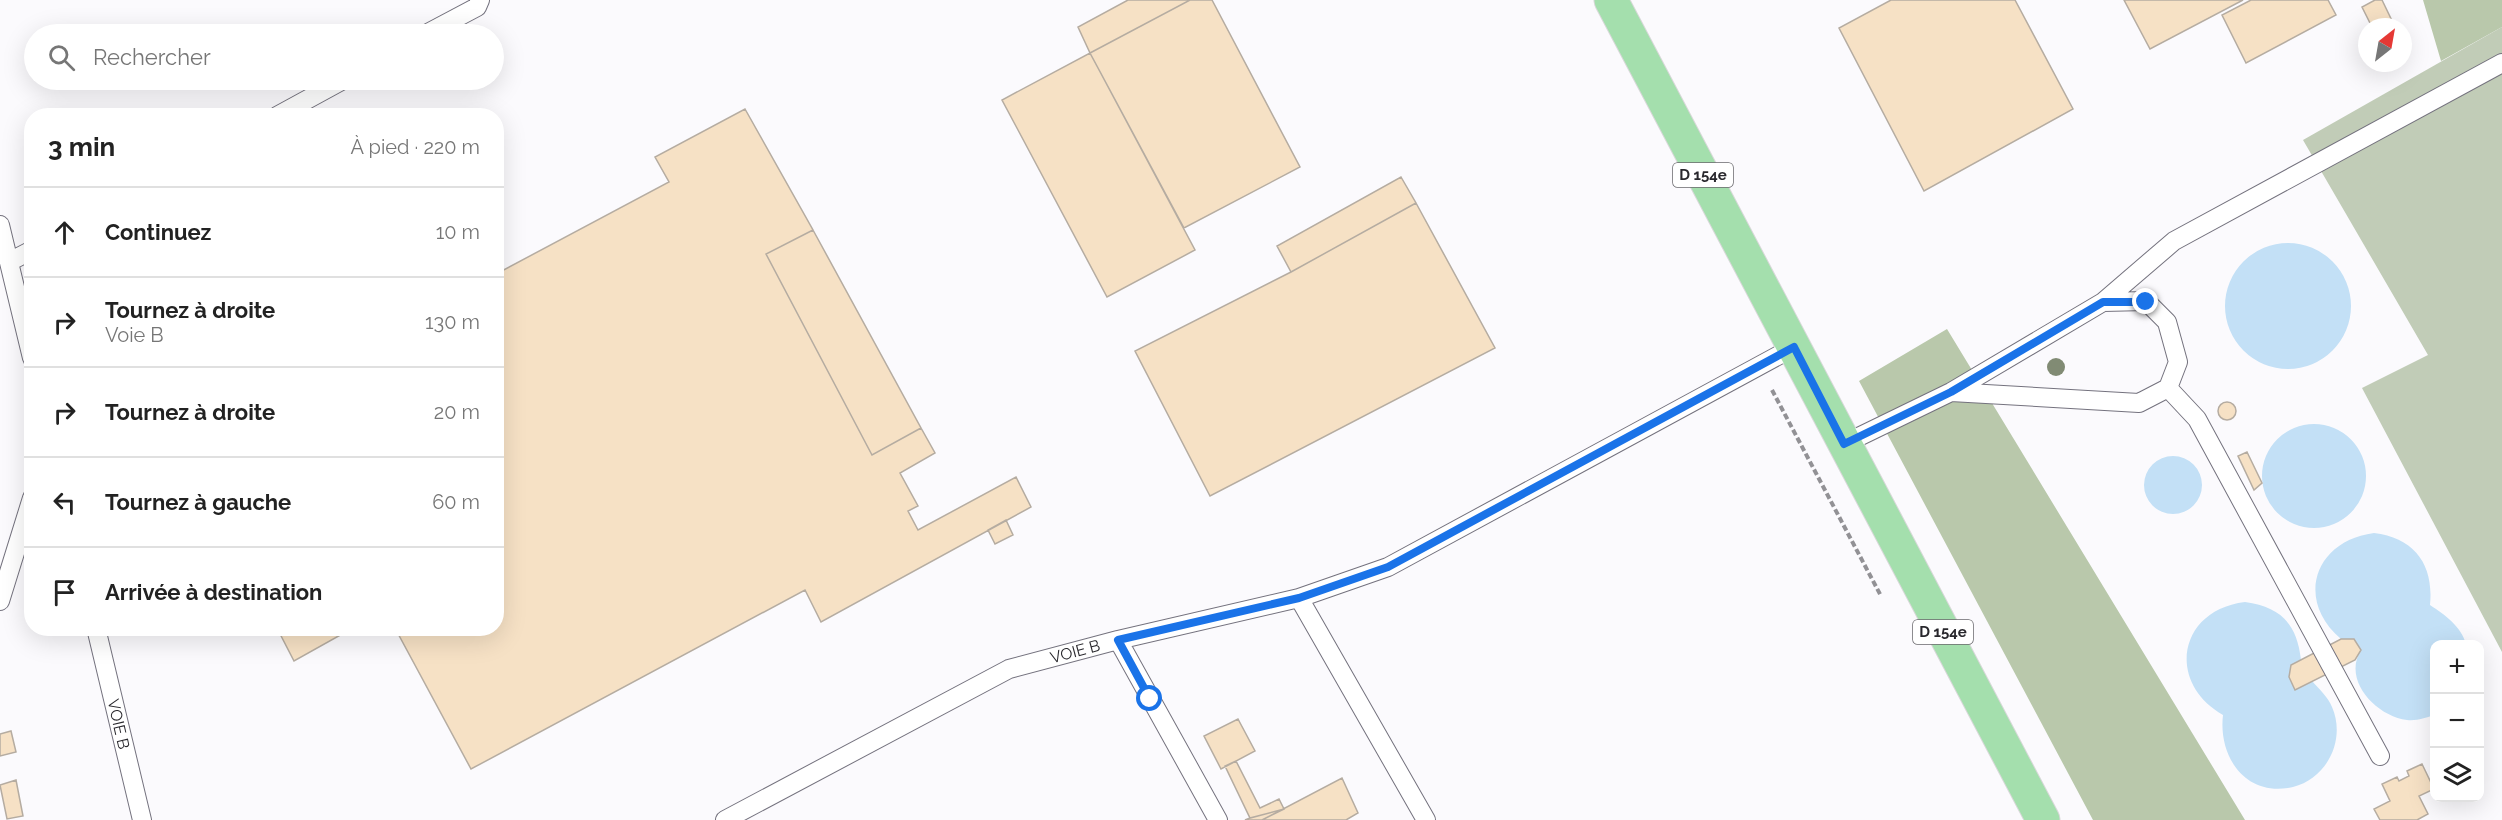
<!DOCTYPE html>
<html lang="fr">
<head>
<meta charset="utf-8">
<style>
  body { margin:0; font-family:Raleway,sans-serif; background:#f6f6f6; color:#222 }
  .controls { position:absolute; right:18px; bottom:18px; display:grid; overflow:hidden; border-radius:12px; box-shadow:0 6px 24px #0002 }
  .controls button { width:54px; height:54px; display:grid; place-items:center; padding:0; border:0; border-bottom:2px solid #e0e0e0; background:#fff; color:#222; font:30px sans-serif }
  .compass { position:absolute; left:2358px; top:18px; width:54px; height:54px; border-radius:50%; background:#fff; box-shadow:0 6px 24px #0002; rotate:31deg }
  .stop { position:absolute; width:18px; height:18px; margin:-14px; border:4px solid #1a73e8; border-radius:50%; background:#fff }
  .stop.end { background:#1a73e8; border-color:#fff; box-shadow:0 2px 6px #0008 }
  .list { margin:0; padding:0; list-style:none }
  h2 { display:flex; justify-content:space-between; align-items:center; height:78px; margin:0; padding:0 24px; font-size:26px }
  h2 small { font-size:20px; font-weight:400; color:#767676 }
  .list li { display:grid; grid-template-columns:39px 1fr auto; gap:18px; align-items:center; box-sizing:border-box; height:90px; padding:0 24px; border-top:2px solid #e0e0e0 }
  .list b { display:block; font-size:22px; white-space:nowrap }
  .list p { margin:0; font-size:20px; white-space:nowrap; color:#767676 }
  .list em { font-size:20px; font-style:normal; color:#767676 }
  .icon { flex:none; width:33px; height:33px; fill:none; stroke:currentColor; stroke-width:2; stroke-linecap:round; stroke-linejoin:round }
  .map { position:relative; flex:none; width:2502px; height:820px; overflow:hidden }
  .search { position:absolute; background:#fff; box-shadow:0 6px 24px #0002; left:24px; top:24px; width:480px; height:66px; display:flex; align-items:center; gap:15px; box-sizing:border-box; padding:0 21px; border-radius:33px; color:#767676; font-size:22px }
  .panel { position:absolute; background:#fff; box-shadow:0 6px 24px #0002; left:24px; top:108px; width:480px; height:528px; border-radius:24px }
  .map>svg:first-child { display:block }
</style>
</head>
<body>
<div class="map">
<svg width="2502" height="820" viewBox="0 0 2502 820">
  <rect width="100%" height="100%" fill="#fbfafd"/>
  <path fill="#c1ccb7" d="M2502 27V652L2362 388 2428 355 2303 140Z"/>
  <path fill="#b9c8ab" d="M2423 0H2502V27L2441 61Z
    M1947 329 2245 820H2093L1859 381Z"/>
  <path fill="#c3e0f6" d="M2225 306a63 63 0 1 1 126 0a63 63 0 1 1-126 0Z
    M2262 476a52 52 0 1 1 104 0a52 52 0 1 1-104 0Z
    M2144 485a29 29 0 1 1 58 0a29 29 0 1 1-58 0Z
    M2374 533C2415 538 2434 565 2430 605 2445 615 2461 626 2466 644H2434V715C2425 718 2417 721 2407 720 2376 716 2342 680 2361 650L2354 639H2341C2295 600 2314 541 2374 533Z
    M2245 602C2281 607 2297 624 2301 660L2291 665 2289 677 2295 690 2312 681C2319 689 2328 697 2332 707 2346 739 2328 778 2293 787 2246 798 2218 757 2223 715 2166 683 2178 610 2245 602Z"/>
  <path fill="#f6e1c5" stroke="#b5aca1" stroke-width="1.5" d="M1128 0H1190L1090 53 1078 27Z
    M1190 0H1212L1300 167 1184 228 1090 53Z
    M1891 0H2015L2073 109 1924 191 1839 28Z
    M2124 0H2243L2150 49Z
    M2251 0H2328L2336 15 2246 63 2222 15Z
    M2375 0H2382L2395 27H2372L2362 7Z
    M1090 53 1195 250 1107 297 1002 100Z
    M745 109 813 230 766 254 872 455 921 428 935 453 900 473 918 506 908 511 918 530 1016 477 1031 507 821 622 805 590 471 769 395 628H496V274L669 182 655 157Z
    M1401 177 1416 203 1291 272 1277 246Z
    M1416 203 1495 348 1210 496 1135 351 1291 272Z
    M813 230 921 428 872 455 766 254Z
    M2218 411a9 9 0 1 1 18 0a9 9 0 1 1-18 0Z
    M2247 452 2262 483 2254 490 2238 456Z
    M1006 520 1013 535 995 544 988 530Z
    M277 628H353L294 661Z
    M2341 639H2354L2361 650 2355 660 2295 690 2289 677 2291 665Z
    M1238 719 1255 751 1221 769 1204 736Z
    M11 731 16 752 0 756V734Z
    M1236 761 1260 808 1279 799 1284 809 1250 818 1225 766Z
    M2422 764 2434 789 2419 796 2428 814 2417 820H2380L2374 809 2390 801 2382 784 2397 777 2399 781 2409 776 2407 771Z
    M1342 778 1358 813 1346 820H1262Z
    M16 780 23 816 7 819 0 785Z
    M1284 809 1262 820H1245L1250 818Z"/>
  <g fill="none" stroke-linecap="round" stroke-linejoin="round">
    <g stroke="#74727e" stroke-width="20">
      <path id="lane" d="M426 34 477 7 480 0
        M277 116 343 80
        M0 225 32 358
        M9 262 32 250
        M2103 302 2174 241 2502 63
        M2168 388 2197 419 2380 756
        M1844 444 1951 392 2103 302 2146 301 2167 322 2178 362 2168 388 2139 403 1951 392
        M1299 598 1426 820
        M0 601 32 498
        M96 628 142 820
        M1118 640 1218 820
        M725 820 1009 669 1118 640 1299 598 1388 567 1794 347"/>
    </g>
    <g stroke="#d8d8d9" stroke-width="35">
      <path id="primary" d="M1611 0 2043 820"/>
    </g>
    <path stroke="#929195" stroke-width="4" stroke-dasharray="6 3" stroke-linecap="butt" d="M1772 390 1881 596"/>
    <use href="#lane" stroke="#fff" stroke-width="18"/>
    <use href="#primary" stroke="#a4dfad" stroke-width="33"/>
  </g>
  <circle fill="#818b74" cx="2056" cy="367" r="9"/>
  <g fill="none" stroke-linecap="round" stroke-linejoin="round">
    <path stroke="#1a73e8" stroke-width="8" d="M1150 699 1118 640 1299 598 1388 567 1794 347 1844 444 1951 392 2103 302H2146"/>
  </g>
  <g text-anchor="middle" stroke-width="4.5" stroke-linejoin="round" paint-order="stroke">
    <g fill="#fff" stroke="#69686c" stroke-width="1.5">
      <rect x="1673" y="163" width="60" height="24" rx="4.5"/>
      <rect x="1913" y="620" width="60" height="24" rx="4.5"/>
    </g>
    <g font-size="15" font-weight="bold" fill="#29282d">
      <text x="1703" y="180">D 154e</text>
      <text x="1943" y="637">D 154e</text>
    </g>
    <g font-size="16" fill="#29282d" stroke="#fff">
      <text transform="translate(1075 651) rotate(-15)" y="6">VOIE B</text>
      <text transform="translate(119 724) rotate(77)" y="6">VOIE B</text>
    </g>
  </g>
</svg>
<div class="controls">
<button>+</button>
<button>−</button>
<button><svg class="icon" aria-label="layers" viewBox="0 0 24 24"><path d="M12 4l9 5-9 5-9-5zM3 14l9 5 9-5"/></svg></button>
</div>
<svg class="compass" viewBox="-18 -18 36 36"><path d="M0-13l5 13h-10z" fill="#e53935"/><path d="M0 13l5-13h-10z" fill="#767676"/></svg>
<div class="stop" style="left:1150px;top:699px"></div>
<div class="stop end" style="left:2146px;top:302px"></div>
<div class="search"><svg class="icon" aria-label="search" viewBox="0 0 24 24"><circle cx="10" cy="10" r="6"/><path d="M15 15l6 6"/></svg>Rechercher</div>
<section class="panel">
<h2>3 min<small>À pied · 220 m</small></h2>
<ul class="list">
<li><svg class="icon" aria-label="ahead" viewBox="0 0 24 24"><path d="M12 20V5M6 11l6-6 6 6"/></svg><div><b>Continuez</b></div><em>10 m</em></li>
<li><svg class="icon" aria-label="right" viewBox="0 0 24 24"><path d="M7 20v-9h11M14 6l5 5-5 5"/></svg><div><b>Tournez à droite</b><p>Voie B</p></div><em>130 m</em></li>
<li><svg class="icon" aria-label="right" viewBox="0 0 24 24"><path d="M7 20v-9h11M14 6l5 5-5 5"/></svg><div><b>Tournez à droite</b></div><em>20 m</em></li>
<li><svg class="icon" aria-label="left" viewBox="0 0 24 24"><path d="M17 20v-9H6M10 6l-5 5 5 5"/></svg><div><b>Tournez à gauche</b></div><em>60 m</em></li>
<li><svg class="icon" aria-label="arrive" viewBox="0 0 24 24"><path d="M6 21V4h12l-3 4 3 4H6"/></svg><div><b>Arrivée à destination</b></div></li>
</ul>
</section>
</div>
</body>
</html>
